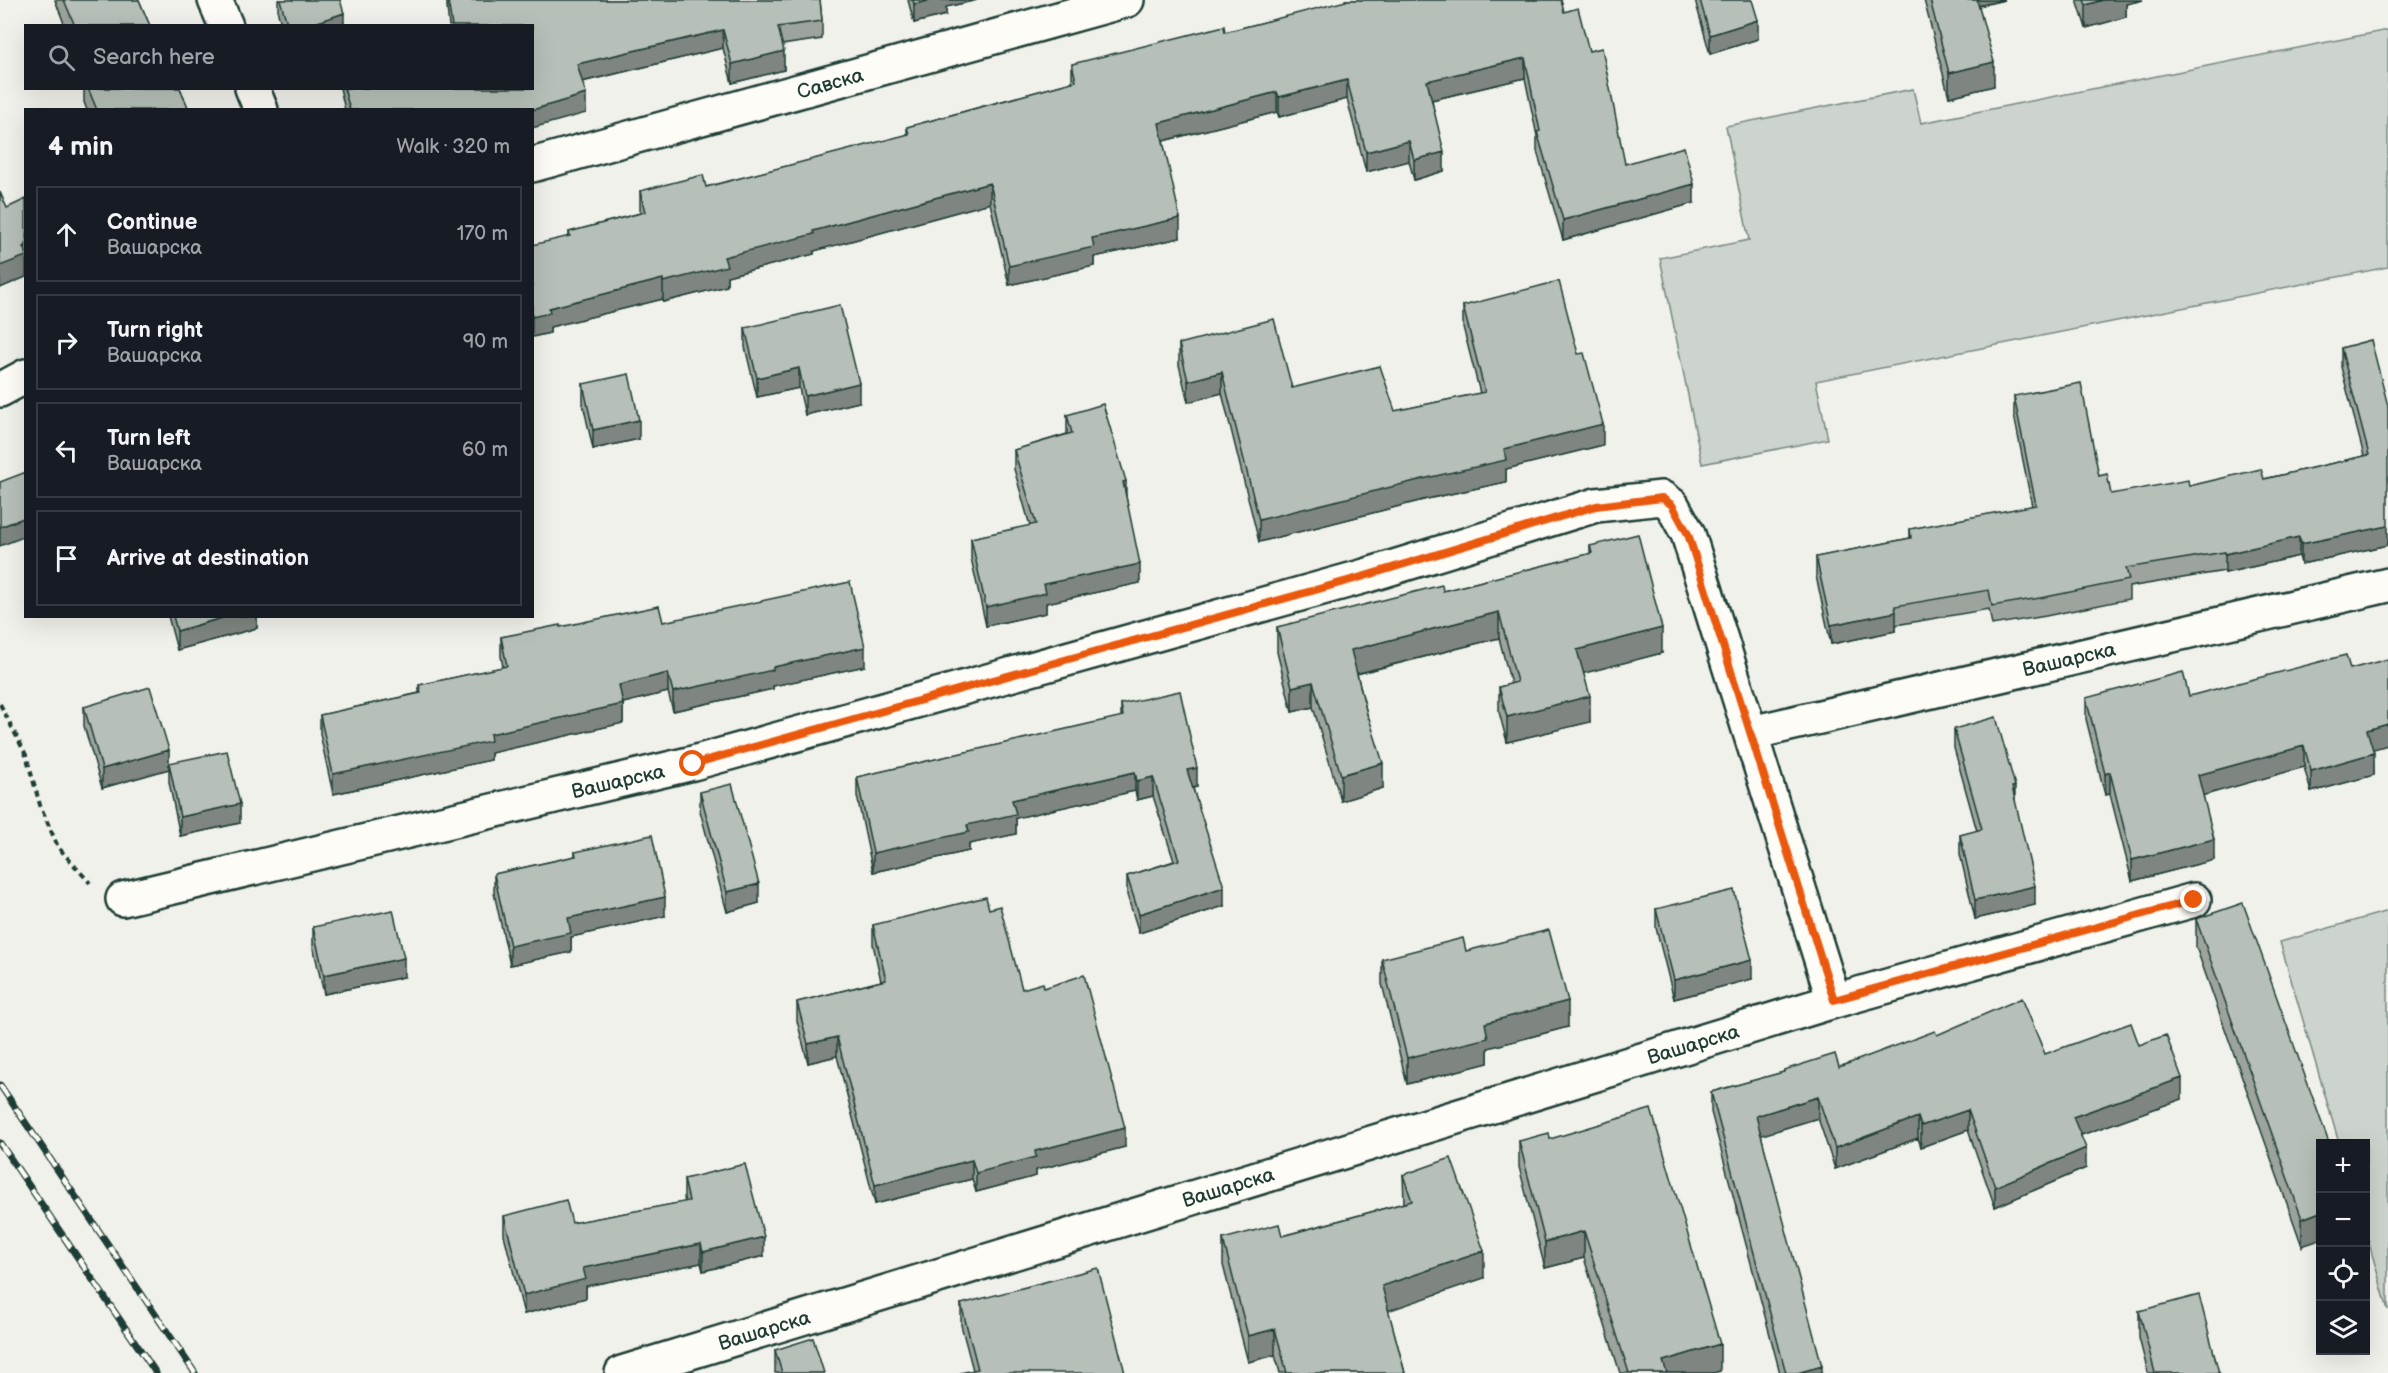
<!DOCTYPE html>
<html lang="en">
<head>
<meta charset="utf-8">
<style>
  body { margin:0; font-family:"Balsamiq Sans",sans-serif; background:#20242c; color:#f1f3f6 }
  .controls { position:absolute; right:18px; bottom:18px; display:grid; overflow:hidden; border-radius:0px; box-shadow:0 6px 24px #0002 }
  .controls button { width:54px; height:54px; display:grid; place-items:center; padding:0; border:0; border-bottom:2px solid #363941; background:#171b24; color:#f1f3f6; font:30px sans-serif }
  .stop { position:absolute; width:18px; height:18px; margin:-14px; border:4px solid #ea580c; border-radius:50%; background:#fff }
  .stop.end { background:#ea580c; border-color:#fff; box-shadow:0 2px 6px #0008 }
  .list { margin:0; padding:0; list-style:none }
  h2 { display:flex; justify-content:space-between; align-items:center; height:78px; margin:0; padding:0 24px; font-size:26px }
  h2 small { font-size:20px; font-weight:400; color:#9ea1a6 }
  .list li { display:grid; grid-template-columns:39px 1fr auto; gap:18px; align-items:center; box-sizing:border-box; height:96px; margin:0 12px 12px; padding:0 12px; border:2px solid #363941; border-radius:0px }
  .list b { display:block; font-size:22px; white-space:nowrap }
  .list p { margin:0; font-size:20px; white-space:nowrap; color:#9ea1a6 }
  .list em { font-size:20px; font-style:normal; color:#9ea1a6 }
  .icon { flex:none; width:33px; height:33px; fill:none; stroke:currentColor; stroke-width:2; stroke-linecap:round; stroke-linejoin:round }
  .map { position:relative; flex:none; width:2388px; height:1373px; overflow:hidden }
  .search { position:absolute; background:#171b24; box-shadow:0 6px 24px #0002; left:24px; top:24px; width:510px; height:66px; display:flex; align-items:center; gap:15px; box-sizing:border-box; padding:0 21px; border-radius:0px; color:#9ea1a6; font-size:22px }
  .panel { position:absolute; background:#171b24; box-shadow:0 6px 24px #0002; left:24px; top:108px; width:510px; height:510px; border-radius:0px }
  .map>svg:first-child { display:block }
</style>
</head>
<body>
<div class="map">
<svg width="2388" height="1373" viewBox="0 0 2388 1373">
  <rect width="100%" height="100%" fill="#f0f1eb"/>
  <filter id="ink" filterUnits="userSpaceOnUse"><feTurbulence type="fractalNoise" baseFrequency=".0167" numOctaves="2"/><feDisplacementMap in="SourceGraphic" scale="12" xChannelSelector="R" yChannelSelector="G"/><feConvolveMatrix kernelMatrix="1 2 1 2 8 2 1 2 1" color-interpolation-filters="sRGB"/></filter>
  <g filter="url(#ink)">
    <path fill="#cdd3cd" stroke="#768880" stroke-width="1.5" d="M2388 30V267L1816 381 1828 439 1702 464 1660 258 1749 240 1726 126 1913 89 1921 123Z
      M2388 911V1310L2366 1233V1144L2339 1143 2280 942Z"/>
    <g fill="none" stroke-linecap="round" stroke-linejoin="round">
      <g stroke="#1f3d34" stroke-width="38">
        <path id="minor" d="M215 0 226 26
          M252 88 261 110
          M532 165 1127 0
          M0 390 26 376
          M1751 733 2388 585
          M123 899 693 763 1365 576 1596 505 1662 498 1672 505 1688 534 1834 1001
          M622 1373 1834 1001 2194 900"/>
      </g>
      <path stroke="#1f3d34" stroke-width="4" stroke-dasharray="6 4.5" stroke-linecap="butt" d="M0 704 26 755 40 805 58 847 90 883"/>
      <use href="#minor" stroke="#fdfcf7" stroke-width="33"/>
      <g stroke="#1f3d34" stroke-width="7">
        <path id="rail" d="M0 1085 195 1373
          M0 1143 156 1373"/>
      </g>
      <use href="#rail" stroke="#fdfcf7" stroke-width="4.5" stroke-dasharray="14" stroke-linecap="butt"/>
    </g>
    <path fill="#9da49e" stroke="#1f3d34" stroke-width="1.5" d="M55 0H139L150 26H65Z
      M278 0H340L344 26H282L278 14Z
      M447 0H820L822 21V39L782 45 784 70 732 83 723 48 582 82 586 113 532 110H345L340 88H532V26H449L447 8Z
      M908 0H977L946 7V15L914 23Z
      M1345 0H1561L1564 12 1589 51 1625 164 1694 203 1563 240 1537 151V136L1525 78 1432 100 1444 171 1414 180 1409 161 1366 172 1347 99 1279 117 1277 112 1163 141 1180 238 1094 257V266L1009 285 990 203 814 251V254L727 276V286L663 302V299L550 327V333L532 337 569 236V232L640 213V191L706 187 907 135V127L1072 82V64L1225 32 1345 2Z
      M1695 0H1752L1758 39 1710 54Z
      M1924 0H2004L1979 6 1994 86 1949 97Z
      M2077 0H2143L2126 4V17L2086 28Z
      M84 88H180L189 110H87L84 102Z
      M1463 306 1603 445 1506 469V482L1427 499 1259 542 1222 393 1188 402 1179 365V344L1292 388 1395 411 1480 393 1463 327Z
      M745 328 859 402 805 415 799 388 757 397 745 347Z
      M2371 340 2388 545 2301 564 2299 556 2225 573V571L2129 587V599L2046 616 1992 625 1989 609 1896 625V631L1831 644 1816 576V557L1910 538V529L2032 506 2014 415V396L2099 476 2111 494 2264 479 2364 456 2341 367V348Z
      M583 384 639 439 593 449 583 404Z
      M1067 415 1126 496 1140 583 1046 603V613L986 626 971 558V538L1030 526 1014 469V450L1067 434Z
      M1590 546 1662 653 1583 673 1590 722 1507 742 1499 712V687L1511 684 1499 638 1357 674 1368 718 1383 788 1341 801 1313 707 1292 712 1277 652V627L1443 591 1590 554Z
      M168 616H258L257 617V628L177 650Z
      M663 622 865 666 773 686V689L673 711 668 692 623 703V723L491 753V760L333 794 320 734V715L419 693V685L503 667 501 656V637L560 627Z
      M2189 696 2373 749 2374 775 2311 792 2304 767 2203 795 2214 860 2132 881 2110 794 2105 795 2086 719V698Z
      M1121 704 1197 787 1193 788 1224 906 1139 933 1127 895V876L1174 861 1153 796 1137 800 1135 791 1016 818V834L969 844V851L873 872 857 796V777L1121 717Z
      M84 707 169 769 102 788 84 726Z
      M1954 729 2035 905 1975 919 1960 854V835L1977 831 1954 748Z
      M169 763 240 823 180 836 169 782Z
      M700 792 759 903 727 912 700 811Z
      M575 852 665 916 571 937V952L510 965 494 893V874L575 856Z
      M989 909 1022 989 1044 988 1125 1147 1036 1170V1176L976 1192 972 1179 875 1204 837 1056 808 1063 797 1021V1002L881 981 873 944V925Z
      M1656 909 1752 979 1674 999 1656 928Z
      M2196 919 2329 1143 2302 1246 2196 947Z
      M313 927 404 977 324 994 313 946Z
      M1466 951 1568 1027 1488 1048V1063L1407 1084 1382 984V959Z
      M1937 1035 2045 1054 2139 1045 2182 1099 2081 1135 2086 1168 1995 1207 1968 1130 1921 1147 1918 1138 1835 1169 1818 1118 1761 1135 1822 1373H1780L1711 1112V1092L1784 1072V1070L1839 1067Z
      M1550 1139 1720 1371 1713 1373H1620L1584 1258 1545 1268 1519 1167V1141Z
      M1403 1175 1484 1278 1388 1310 1405 1373H1280L1275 1355 1248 1362 1223 1265V1239L1282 1236 1404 1203Z
      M684 1179 764 1256 703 1271 701 1263 586 1286V1298L524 1314 504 1235V1216L572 1223 685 1202 684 1198Z
      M961 1304 1125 1373 973 1370 961 1325Z
      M2139 1311 2219 1373H2148L2139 1338Z
      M775 1350 824 1373H775Z"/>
    <path fill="#7f8681" stroke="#1f3d34" stroke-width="1.5" d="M932 0H977L946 7V15L914 23V4Z
      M1973 0H2004L1973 7Z
      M2102 0H2143L2126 4V17L2086 28V5Z
      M344 13V26H306Z
      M1758 20V39L1710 54V35Z
      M723 30V48L577 83V64Z
      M784 51V70L732 83V64Z
      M1525 58V78L1427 101V81Z
      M1994 62V86L1949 97V73Z
      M1347 80V99L1279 117V97Z
      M1277 92V112L1159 142V123Z
      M586 94V113L532 128V110Z
      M1409 141V161L1366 172V152Z
      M1444 152V171L1414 180V160Z
      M990 183V203L814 251V254L727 276V286L663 302V282L724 257 813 231Z
      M1694 184V203L1563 240V220Z
      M1180 218V238L1094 257V266L1009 285V266L1092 238Z
      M26 246V277L0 288V266Z
      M663 279V299L550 327V333L532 337V317L549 308Z
      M799 368V388L757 397V378Z
      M1222 372V393L1188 402V381Z
      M859 383V402L805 415V396Z
      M639 420V439L593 449V430Z
      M1603 424V445L1506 469V482L1427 499 1259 542V520L1504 449Z
      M1126 481V500L1123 482Z
      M26 517V536L0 546V527Z
      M2388 526V545L2301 564V544Z
      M2299 537V556L2225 573V554Z
      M1140 564V583L1046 603V613L986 626V607L1044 584Z
      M1499 612V638L1351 675V650Z
      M1896 612V631L1831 644V625Z
      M229 616H258L257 617V628L177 650V631Z
      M1662 628V653L1577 675V650Z
      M865 647V666L773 686V689L673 711V692L773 667Z
      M668 673V692L619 704V685Z
      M1313 682V707L1292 712V687Z
      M1590 696V722L1507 742V717Z
      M623 704V723L491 753V760L333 794V774L490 734Z
      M2388 724V745L2367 751V730Z
      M2304 746V767L2198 797V775Z
      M169 750V769L102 788V769Z
      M2374 753V775L2311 792V771Z
      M1383 763V788L1341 801V775Z
      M1197 768V787L1187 789V770Z
      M1135 772V791L1016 818V834L969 844V851L873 872V853L1012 800Z
      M2110 772V794L2105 795V774Z
      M1153 777V796L1137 800V781Z
      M2015 786V805L2012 787Z
      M240 804V823L180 836V817Z
      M2214 839V860L2132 881V860Z
      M759 884V903L727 912V892Z
      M2035 886V905L1975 919V900Z
      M1224 887V906L1139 933V914Z
      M665 897V916L571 937V952L510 965V946L568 918Z
      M404 958V977L324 994V975Z
      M1752 960V979L1674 999V980Z
      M1568 1001V1027L1488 1048V1063L1407 1084V1058L1485 1023Z
      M837 1037V1056L808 1063V1044Z
      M2182 1078V1099L2073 1138V1117Z
      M1818 1097V1118L1756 1137V1116Z
      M1968 1110V1130L1921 1147V1126Z
      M1918 1117V1138L1835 1169V1148Z
      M1125 1128V1147L1036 1170V1176L976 1192V1173L1035 1151Z
      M2086 1148V1168L1995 1207V1187Z
      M972 1160V1179L875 1204V1185Z
      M2320 1212V1240L2302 1246V1219Z
      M1584 1231V1258L1545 1268V1242Z
      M764 1237V1256L703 1271V1252Z
      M701 1244V1263L586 1286V1298L524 1314V1295L583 1268Z
      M1484 1251V1278L1382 1313V1286Z
      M1275 1329V1355L1248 1362V1336Z
      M1720 1344V1371L1713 1373H1663V1361Z
      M1822 1366V1373H1797Z"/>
    <path fill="#b6bfb8" stroke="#1f3d34" stroke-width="1.5" d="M64 0H139L150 26H75Z
      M280 0H340L344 13 306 26H288Z
      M448 0H820L822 21 778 27 784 51 732 64 723 30 577 64 586 94 532 110H350L344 88H532V26H452Z
      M913 0H932L914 4Z
      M1346 0H1561L1564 12 1578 8 1589 51 1602 48 1625 164 1684 147 1694 184 1563 220 1537 132 1540 131 1525 58 1427 81 1444 152 1414 160 1409 141 1366 152 1347 80 1279 97 1277 92 1159 123 1180 218 1092 238 1094 247 1009 266 990 183 813 231 814 234 724 257 727 266 663 282V279L549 308 550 313 532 317V245L570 236 569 232 645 212 640 191 703 175 706 187 909 134 907 127 1076 81 1072 64 1224 26 1225 32 1346 1Z
      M1700 0H1752L1758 20 1710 35Z
      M1930 0H1977L1994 62 1949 73Z
      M2084 0H2103L2086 5Z
      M88 88H180L189 110H97Z
      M0 192 7 208 26 199V246L23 247 26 252V256L0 266Z
      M1559 281 1578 354 1584 353 1603 424 1504 449 1506 460 1427 478 1259 520 1222 372 1188 381 1179 344 1274 319 1292 388 1380 366 1395 411 1485 392 1463 306Z
      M840 305 859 383 805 396 799 368 757 378 745 328Z
      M2371 340 2388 406V526L2301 544 2299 537 2225 554V552L2126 568 2129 580 2046 597 1992 606 1989 590 1895 606 1896 612 1831 625 1816 557 1911 538 1910 529 2036 505 2014 396 2081 383 2099 476 2107 474 2111 494 2188 480 2189 486 2261 469 2264 479 2369 455 2341 348Z
      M629 374 639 420 593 430 583 384Z
      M1103 404 1126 481 1123 482 1140 564 1044 584 1046 593 986 607 971 538 1036 524 1014 450 1072 433 1067 415Z
      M26 472V517L0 527V482Z
      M1638 534 1662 628 1577 650 1590 696 1507 717 1499 687 1517 682 1499 612 1351 650 1368 718H1369L1383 763 1341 775 1313 682 1292 687 1277 627 1442 585 1443 591 1592 553 1590 546Z
      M850 582 865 647 773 667V670L673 692 668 673 619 685 623 704 490 734 491 741 333 774 320 715 421 693 419 685 507 666 501 637 560 625V627L659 606 663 622Z
      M173 616H228L177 631Z
      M2346 655 2350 669 2388 659V724L2367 730 2374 753 2311 771 2304 746 2198 775 2214 839 2132 860 2110 772 2105 774 2086 698 2183 672 2189 696Z
      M150 687 169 750 102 769 84 707Z
      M1180 691 1197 768 1187 770 1224 887 1139 914 1127 876 1179 860 1153 777 1137 781 1135 772 1012 800 1016 814 967 825 969 832 873 853 857 777 1123 716 1121 704Z
      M1996 717 2015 786 2012 787 2035 886 1975 900 1960 835 1982 829 1954 729Z
      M227 751 240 804 180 817 169 763Z
      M732 784 759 884 727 892 700 792Z
      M652 835 665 897 568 918 571 933 510 946 494 874 576 856 575 852Z
      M1734 890 1752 960 1674 980 1656 909Z
      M986 897 989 909 1000 906 1022 989 1043 983 1044 988 1084 975 1125 1128 1035 1151 1036 1157 976 1173 972 1160 875 1185 837 1037 808 1044 797 1002 886 980 873 925Z
      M2243 903 2329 1143H2320V1212L2302 1219 2196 919Z
      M393 910 404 958 324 975 313 927Z
      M1549 930 1568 1001 1485 1023 1488 1038 1407 1058 1382 959 1463 938 1466 951Z
      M2022 998 2045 1054 2131 1023 2139 1045 2166 1035 2182 1078 2073 1117 2086 1148 1995 1187 1968 1110 1921 1126 1918 1117 1835 1148 1818 1097 1756 1116 1822 1366 1797 1373H1786L1711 1092 1784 1072V1070L1835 1054 1839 1067 1935 1031 1937 1035Z
      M1651 1109 1720 1344 1663 1361 1667 1373H1629L1584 1231 1545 1242 1519 1141 1549 1133 1550 1139Z
      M1451 1158 1484 1251 1382 1286 1405 1373H1287L1275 1329 1248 1336 1223 1239 1279 1224 1282 1236 1412 1201 1403 1175Z
      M745 1164 764 1237 703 1252 701 1244 583 1268 586 1279 524 1295 504 1216 566 1200 572 1223 689 1201 684 1179Z
      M1098 1268 1125 1373H960L978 1369 961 1304Z
      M2199 1295 2219 1373H2155L2139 1311Z
      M813 1338 824 1373H782L775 1350Z"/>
  </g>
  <g fill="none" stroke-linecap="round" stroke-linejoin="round" filter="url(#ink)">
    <path stroke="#ea580c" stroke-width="8" d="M693 764 1365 576 1596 506 1662 498 1672 505 1688 534 1834 1000 2194 900"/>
  </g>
  <g text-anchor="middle" stroke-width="4.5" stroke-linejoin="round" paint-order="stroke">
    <g font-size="20" fill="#1f3d34" stroke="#fdfcf7">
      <text transform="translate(830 83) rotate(-16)" y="7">Савска</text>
      <text transform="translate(2069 659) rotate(-13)" y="7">Вашарска</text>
      <text transform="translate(618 781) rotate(-13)" y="7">Вашарска</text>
      <text transform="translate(1693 1044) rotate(-17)" y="7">Вашарска</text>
      <text transform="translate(1228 1187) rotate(-17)" y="7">Вашарска</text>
      <text transform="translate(764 1330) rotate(-17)" y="7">Вашарска</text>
    </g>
  </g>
</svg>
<div class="controls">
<button>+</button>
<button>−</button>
<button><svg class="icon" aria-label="locate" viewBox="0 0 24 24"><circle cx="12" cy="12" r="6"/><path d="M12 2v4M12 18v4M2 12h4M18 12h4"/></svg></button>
<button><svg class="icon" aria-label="layers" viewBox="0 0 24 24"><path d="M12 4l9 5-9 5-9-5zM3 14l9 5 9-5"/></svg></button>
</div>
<div class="stop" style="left:693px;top:764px"></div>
<div class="stop end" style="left:2194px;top:900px"></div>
<div class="search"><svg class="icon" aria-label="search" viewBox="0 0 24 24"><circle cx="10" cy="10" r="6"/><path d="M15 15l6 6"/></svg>Search here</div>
<section class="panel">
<h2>4 min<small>Walk · 320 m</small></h2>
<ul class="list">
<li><svg class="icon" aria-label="ahead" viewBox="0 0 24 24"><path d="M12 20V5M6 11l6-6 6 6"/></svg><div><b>Continue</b><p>Вашарска</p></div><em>170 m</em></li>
<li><svg class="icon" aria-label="right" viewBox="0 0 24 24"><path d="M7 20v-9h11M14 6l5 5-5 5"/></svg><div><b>Turn right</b><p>Вашарска</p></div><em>90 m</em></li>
<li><svg class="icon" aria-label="left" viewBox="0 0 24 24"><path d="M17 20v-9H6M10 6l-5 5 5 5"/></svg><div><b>Turn left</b><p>Вашарска</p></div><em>60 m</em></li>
<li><svg class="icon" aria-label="arrive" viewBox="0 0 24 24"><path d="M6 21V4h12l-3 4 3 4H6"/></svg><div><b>Arrive at destination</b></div></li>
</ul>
</section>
</div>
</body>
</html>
